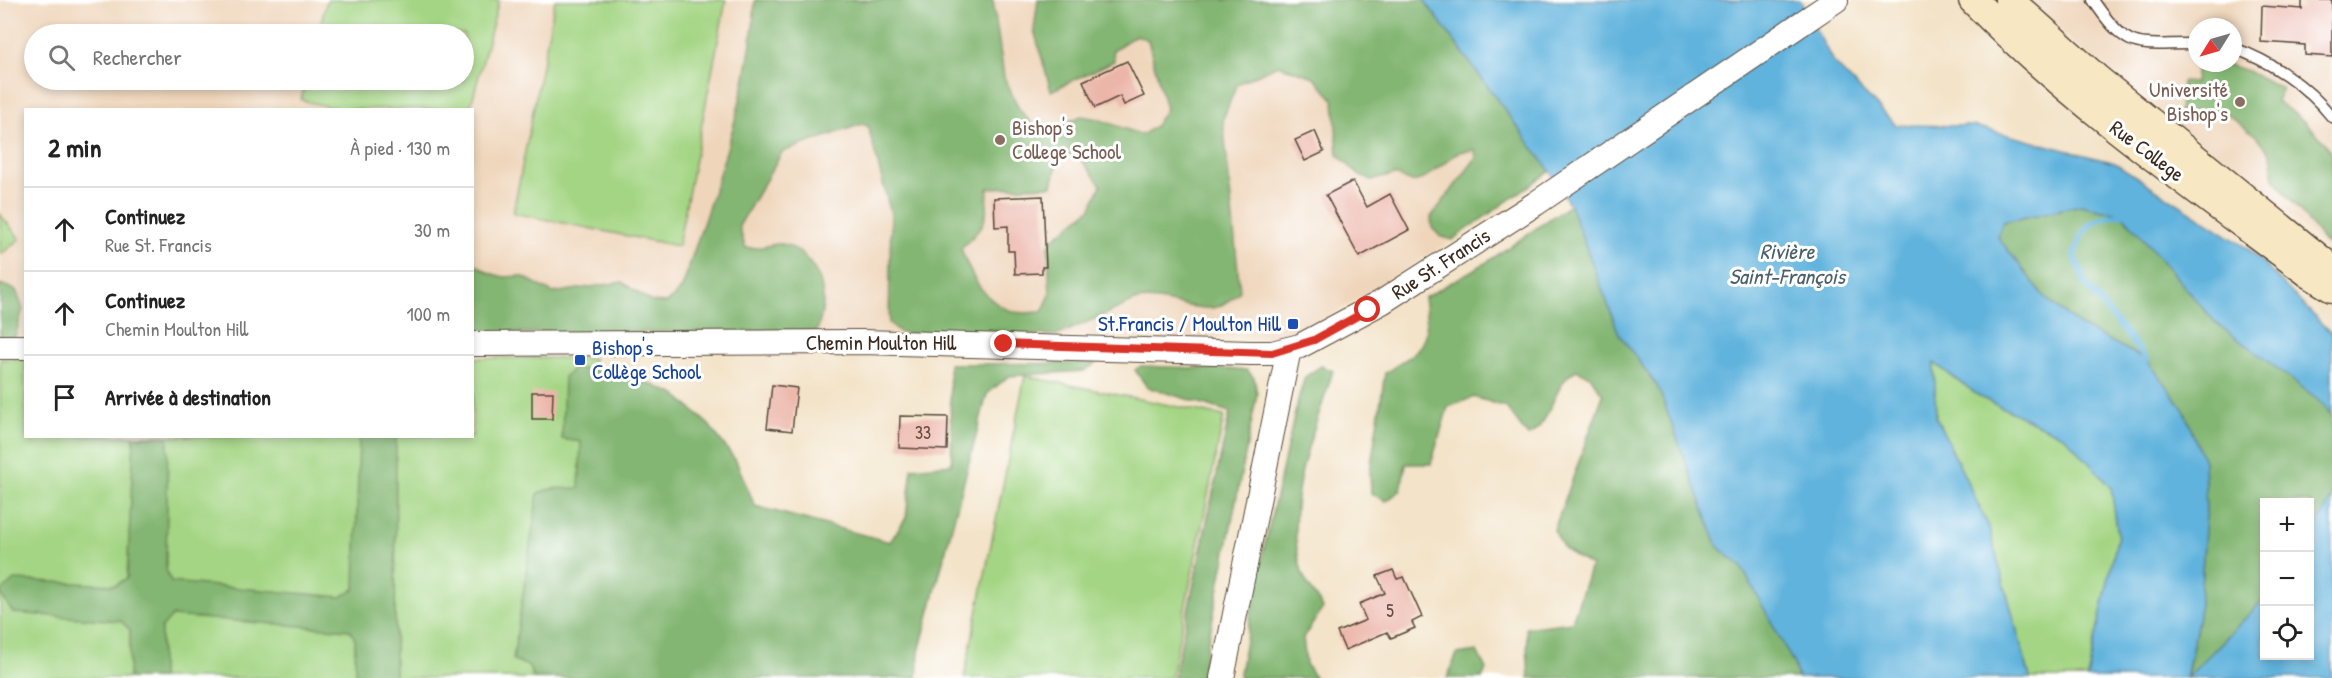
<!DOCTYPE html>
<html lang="fr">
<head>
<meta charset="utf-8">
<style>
  body { margin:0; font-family:"Patrick Hand",sans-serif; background:#f2f2f2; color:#222 }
  .controls { position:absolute; right:18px; bottom:18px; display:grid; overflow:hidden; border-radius:0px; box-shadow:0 3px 9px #0003 }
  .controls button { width:54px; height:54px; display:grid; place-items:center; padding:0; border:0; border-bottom:2px solid #e0e0e0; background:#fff; color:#222; font:30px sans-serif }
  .compass { position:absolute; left:2188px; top:18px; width:54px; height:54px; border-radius:50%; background:#fff; box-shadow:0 3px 9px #0003; rotate:233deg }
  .stop { position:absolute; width:18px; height:18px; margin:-14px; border:4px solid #d93025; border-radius:50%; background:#fff }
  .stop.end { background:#d93025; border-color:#fff; box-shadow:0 2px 6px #0008 }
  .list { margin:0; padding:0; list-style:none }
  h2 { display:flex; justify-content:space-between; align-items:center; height:78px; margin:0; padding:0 24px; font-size:26px }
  h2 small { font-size:20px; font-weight:400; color:#767676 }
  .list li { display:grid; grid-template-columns:39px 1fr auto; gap:18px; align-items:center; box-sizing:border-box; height:84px; padding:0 24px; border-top:2px solid #e0e0e0 }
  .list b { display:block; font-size:22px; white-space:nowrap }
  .list p { margin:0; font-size:20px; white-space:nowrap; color:#767676 }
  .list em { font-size:20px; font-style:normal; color:#767676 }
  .icon { flex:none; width:33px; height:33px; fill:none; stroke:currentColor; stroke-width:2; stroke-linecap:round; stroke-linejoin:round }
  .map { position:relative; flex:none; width:2332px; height:678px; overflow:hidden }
  .search { position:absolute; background:#fff; box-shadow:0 3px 9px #0003; left:24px; top:24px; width:450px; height:66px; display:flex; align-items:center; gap:15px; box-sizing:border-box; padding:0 21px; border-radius:33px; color:#767676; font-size:22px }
  .panel { position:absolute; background:#fff; box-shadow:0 3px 9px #0003; left:24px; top:108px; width:450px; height:330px; border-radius:0px }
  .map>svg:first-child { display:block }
</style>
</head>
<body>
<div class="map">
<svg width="2332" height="678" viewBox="0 0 2332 678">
  <rect width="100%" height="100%" fill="#fff"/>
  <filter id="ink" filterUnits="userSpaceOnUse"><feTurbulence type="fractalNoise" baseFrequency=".0167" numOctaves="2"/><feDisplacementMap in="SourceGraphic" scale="12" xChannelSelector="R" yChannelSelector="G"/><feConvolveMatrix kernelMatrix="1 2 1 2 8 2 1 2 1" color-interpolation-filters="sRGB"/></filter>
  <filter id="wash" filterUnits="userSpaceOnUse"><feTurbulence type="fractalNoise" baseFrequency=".008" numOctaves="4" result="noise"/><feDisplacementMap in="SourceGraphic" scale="24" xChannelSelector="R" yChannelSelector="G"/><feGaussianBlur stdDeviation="1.35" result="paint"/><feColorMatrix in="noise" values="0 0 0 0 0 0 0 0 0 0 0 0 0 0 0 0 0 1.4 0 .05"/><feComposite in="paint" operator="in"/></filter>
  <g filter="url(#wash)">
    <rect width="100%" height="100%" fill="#f3e3c8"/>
    <path fill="#efd6bb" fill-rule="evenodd" d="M0 0H1424L1550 171 1452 240 1359 298 1311 326 1275 337H473L472 110H26L25 337 0 338ZM34 34H464V80H34Z
      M2029 0H2332V253L2256 186 2076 45ZM2197 27H2233V63H2197Z"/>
    <path fill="#a4d584" stroke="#708051" stroke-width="1.5" d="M327 0H499L470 109H339L301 100 306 80H464V34H318Z
      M555 0H726L678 246 513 213Z
      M0 214 20 239 0 255Z
      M473 358H593L594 678H0V359H25L26 436H472Z
      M1934 363 1982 398 2065 437 2111 486 2118 535 2087 678H2030L1988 525 1936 417Z
      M1025 376 1224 416 1171 678H964Z"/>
    <path fill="#83b672" stroke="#5f7048" stroke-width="1.5" fill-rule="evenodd" d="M755 0H993L1004 77 1019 109 1041 134 1081 116 1098 119 1142 135 1155 126 1166 109 1148 40 1136 35 1113 50 1114 61 1051 91 1034 30 1038 0H1424L1550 171 1452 240 1440 236 1432 228 1431 217 1476 158 1475 150 1459 152 1423 179 1412 182 1395 175 1372 180 1360 176 1338 155 1334 100 1314 77 1278 65 1237 84 1223 119 1240 291C1232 298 1223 307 1212 308 1188 310 1163 296 1137 300L1058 335 901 333 889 323 891 214 868 126 862 124 782 152 739 226 745 247C758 251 769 243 781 244 801 246 820 272 822 290 825 305 821 318 817 331L473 333 472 262 489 273 504 277 522 276 553 293 622 282 652 302 667 303 682 288C712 193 750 100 755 0ZM1076 153 1101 185 1091 208 1053 239 1048 247 1050 295 1042 312C1034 312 1021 314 1014 312 983 302 970 275 961 248 986 224 987 223 988 188L1052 186 1058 159Z
      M2197 62 2223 63 2247 71 2282 88 2276 102C2299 115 2318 131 2332 154V245L2324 242 2274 178 2271 154 2254 134 2228 115 2212 113 2194 121H2186L2179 111 2182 82 2195 83Z
      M1570 205 1619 334 1658 387 1718 547 1741 566 1794 664 1798 678H1529L1526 628 1572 622 1591 566 1564 549 1554 530 1603 395 1590 376 1576 370C1551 385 1553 423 1528 436L1506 407 1474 397 1448 407 1431 464H1406L1400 491 1386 501 1371 493 1370 471 1385 373C1423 349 1431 345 1424 298L1487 262Z
      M2081 205 2122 214 2215 322 2316 397 2332 415V497L2310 537V502H2264V599L2187 678 2199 615 2206 514 2204 462 2184 410 2147 360 2079 325 2045 298 1998 238 2003 222Z
      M0 284 16 290 23 309 15 337 0 338Z
      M1096 363 1084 371 1009 376 987 394 919 652 917 678H534L528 666 513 660 538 493C557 485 561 490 579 488L581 442 562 439 564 377 574 368 630 375 676 395 709 425 736 461 755 506 890 542 906 518 912 468 952 464 949 364Z
      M1141 366 1247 370 1254 378 1257 394 1201 678H1174L1230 412 1147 387 1135 370Z
      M1321 366 1333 371C1313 436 1281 503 1302 572 1306 584 1316 597 1323 608L1303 638 1306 664 1315 678H1239L1259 570 1298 400 1305 377Z
      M168 436 166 569 171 582 341 597 355 589 359 437H396L395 678H355V639L350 630 172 616 161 629V678H129L130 630 121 621 13 613 0 593 14 580 116 585 127 578 134 437Z
      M1477 651 1486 669 1482 678H1447L1457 654Z"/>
    <path fill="#61b3dd" stroke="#4e6e7e" stroke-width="1.5" d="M1424 0H1800L1834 63 1896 125 1974 126 2115 163 2250 250 2332 334V415L2315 397 2215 322 2122 214 2081 205 2003 222 1998 237 2045 298 2079 325 2147 360 2184 410 2204 462 2206 514 2199 615 2186 678H2087L2118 535 2111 487 2065 437 1982 398 1934 363 1936 417 1988 525 2030 678H1798L1794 664 1741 566 1718 547 1658 387 1619 334 1570 205 1550 171Z
      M2332 497V678H2187L2264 599V656H2310V537Z"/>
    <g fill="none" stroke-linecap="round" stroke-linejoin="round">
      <path stroke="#61b3dd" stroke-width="6" d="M2122 214C2090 219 2084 225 2074 255L2086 285 2147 360"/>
    </g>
    <g id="blocks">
      <path fill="#ecb5a9" d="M2302 0H2332V57L2305 55V45L2261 42 2262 6 2302 9Z
        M1127 61 1144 96 1124 105 1120 96 1095 108 1083 81Z
        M1315 131 1324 152 1305 161 1295 140Z
        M1353 181 1367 207 1390 194 1409 230 1359 257 1326 195Z
        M1043 196 1046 267H1042V273L1015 274 1014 251H1008V226L995 227 994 198Z
        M772 385 797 388 792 431 767 428Z
        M532 392H553L552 419H532Z
        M900 416 948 417 947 450 899 448Z
        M1393 570 1397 579 1404 577 1422 617 1412 622 1415 628 1391 638 1387 632 1345 650 1337 632 1366 620 1359 604 1385 593 1377 576Z"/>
    </g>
  </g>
  <g filter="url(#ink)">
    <use href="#blocks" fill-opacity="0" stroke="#574638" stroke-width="1.5"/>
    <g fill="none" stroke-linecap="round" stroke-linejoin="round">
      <g stroke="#574638" stroke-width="13">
        <path id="service" d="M2093 0C2130 55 2137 43 2197 44
          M2233 48C2271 61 2307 86 2332 117"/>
      </g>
      <g stroke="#574638" stroke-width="26">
        <path id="tertiary" d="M472 344 862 342 1251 353H1272L1300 346 1382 302 1535 204 1836 0
          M0 347H26
          M1222 678 1289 349"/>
      </g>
      <g stroke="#574638" stroke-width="31">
        <path id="secondary" d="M1973 0C2074 104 2194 187 2310 274L2332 288
          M2009 0 2097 79 2332 269"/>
      </g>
      <use href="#service" stroke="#fff" stroke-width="10"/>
      <use href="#tertiary" stroke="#fff" stroke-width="24"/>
      <use href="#secondary" stroke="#f7e8c3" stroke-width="28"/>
    </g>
  </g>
  <g fill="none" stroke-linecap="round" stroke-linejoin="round" filter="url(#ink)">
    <path stroke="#d93025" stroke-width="8" d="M1004 344 1272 353 1314 340 1368 310"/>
  </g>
  <g fill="#8d6e63" stroke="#fff" stroke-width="2">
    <circle cx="2240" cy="102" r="6"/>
    <circle cx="1000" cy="140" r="6"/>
  </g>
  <g fill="#1a4fb4" stroke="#fff" stroke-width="2">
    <rect x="1287" y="318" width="12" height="12" rx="3"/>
    <rect x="574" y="354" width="12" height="12" rx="3"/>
  </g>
  <g text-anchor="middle" stroke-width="6" stroke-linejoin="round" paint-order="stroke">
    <g font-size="18" fill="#674d41">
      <text x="923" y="439">33</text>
      <text x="1390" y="617">5</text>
    </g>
    <g font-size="21" fill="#785e54" stroke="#fff" text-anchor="end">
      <text x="2228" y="97">Université<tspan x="2228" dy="24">Bishop's</tspan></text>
      <text x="1012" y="135" text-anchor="start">Bishop's<tspan x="1012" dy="24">College School</tspan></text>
    </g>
    <g font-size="21" fill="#3b2a1e" stroke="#fff">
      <text transform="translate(2147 151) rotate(37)" y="7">Rue College</text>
      <text transform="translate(1441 264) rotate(-33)" y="7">Rue St. Francis</text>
      <text x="881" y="350">Chemin Moulton Hill</text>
    </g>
    <g font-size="21" fill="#164399" stroke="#fff" text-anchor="end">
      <text x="1281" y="331">St.Francis / Moulton Hill</text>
      <text x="592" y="355" text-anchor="start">Bishop's<tspan x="592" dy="24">Collège School</tspan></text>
    </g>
    <g font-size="22" font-style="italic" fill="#4a616a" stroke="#fff">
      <text x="1787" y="259">Rivière<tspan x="1787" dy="25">Saint-François</tspan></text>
    </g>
  </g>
</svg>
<div class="controls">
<button>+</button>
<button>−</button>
<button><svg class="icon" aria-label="locate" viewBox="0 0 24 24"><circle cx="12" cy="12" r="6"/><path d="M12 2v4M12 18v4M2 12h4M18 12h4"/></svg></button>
</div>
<svg class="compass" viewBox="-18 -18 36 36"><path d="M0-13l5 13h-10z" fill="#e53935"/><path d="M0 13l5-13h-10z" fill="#767676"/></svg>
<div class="stop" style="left:1368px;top:310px"></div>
<div class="stop end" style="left:1004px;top:344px"></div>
<div class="search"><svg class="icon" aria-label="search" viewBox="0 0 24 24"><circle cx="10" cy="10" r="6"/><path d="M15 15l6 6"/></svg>Rechercher</div>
<section class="panel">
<h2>2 min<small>À pied · 130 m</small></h2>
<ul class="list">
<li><svg class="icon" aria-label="ahead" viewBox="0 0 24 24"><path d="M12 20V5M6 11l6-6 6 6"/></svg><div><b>Continuez</b><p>Rue St. Francis</p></div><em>30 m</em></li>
<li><svg class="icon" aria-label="ahead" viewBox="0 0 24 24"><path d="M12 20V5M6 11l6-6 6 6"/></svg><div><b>Continuez</b><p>Chemin Moulton Hill</p></div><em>100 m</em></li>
<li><svg class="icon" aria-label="arrive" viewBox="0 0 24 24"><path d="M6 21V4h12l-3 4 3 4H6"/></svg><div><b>Arrivée à destination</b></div></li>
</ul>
</section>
</div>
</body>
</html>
